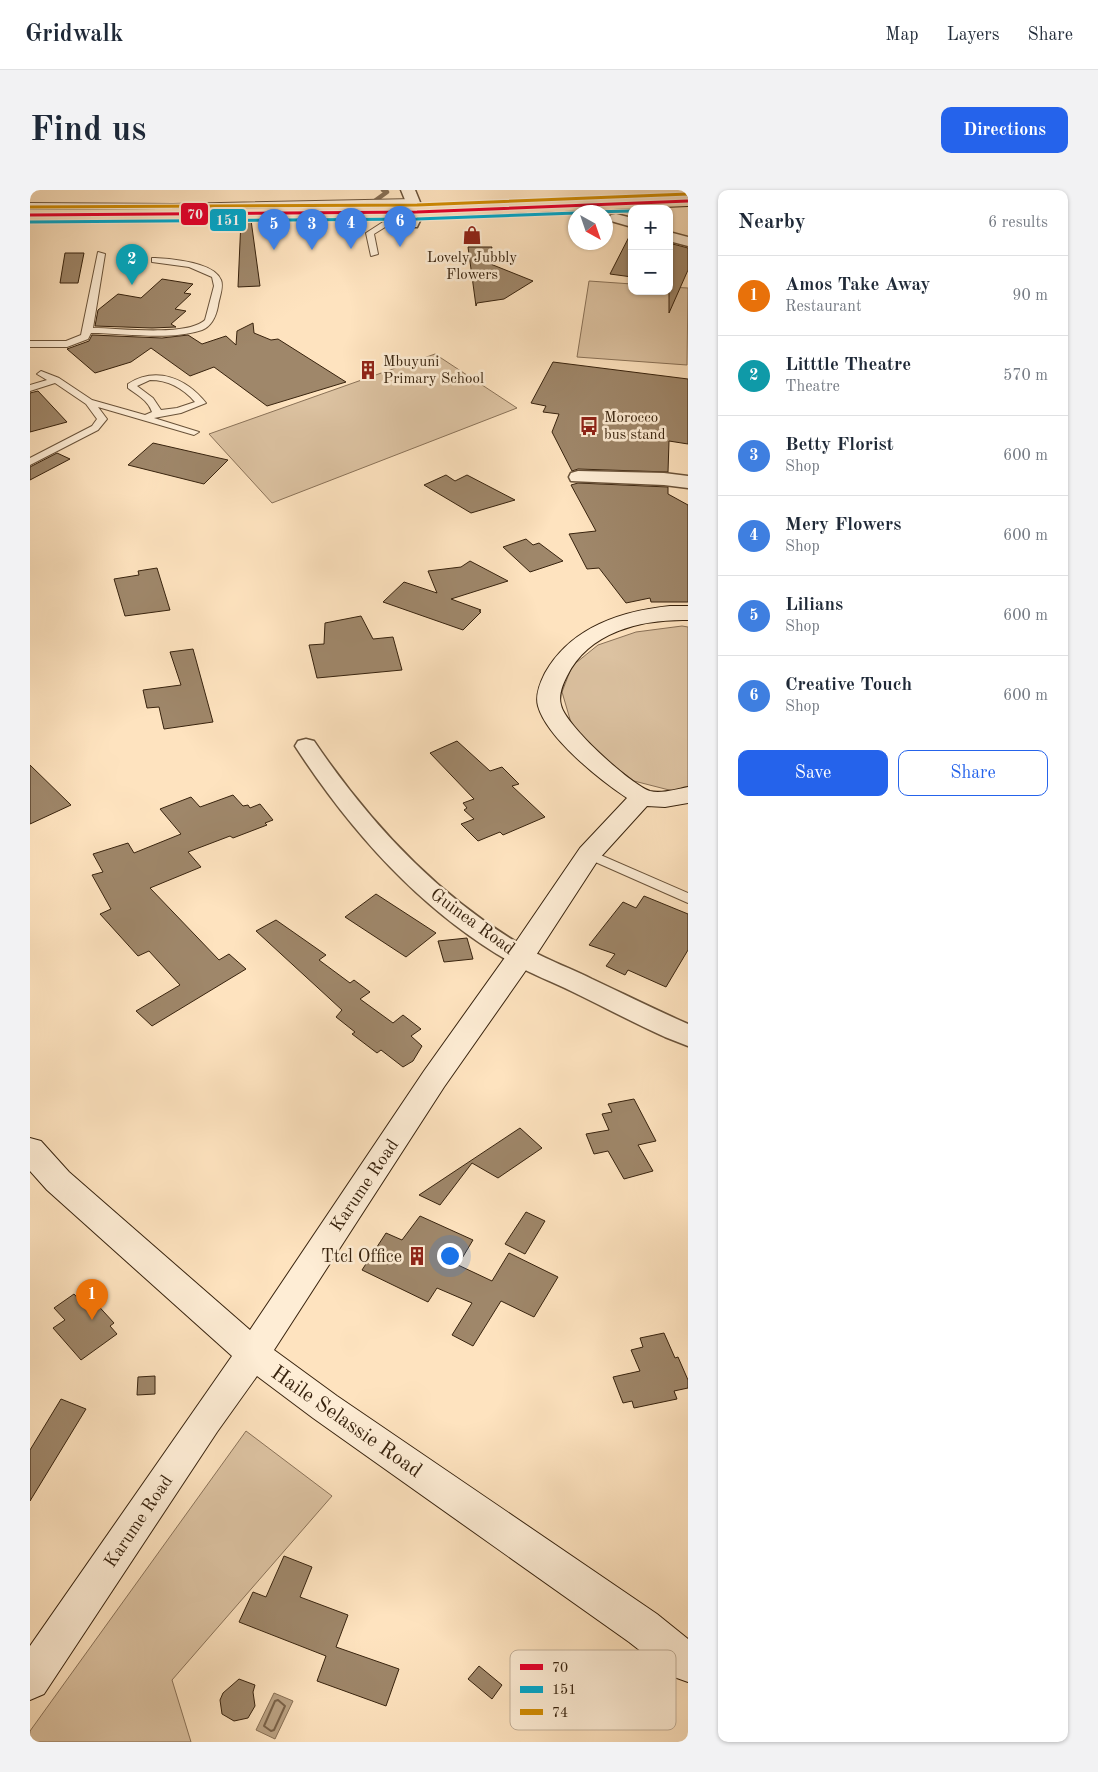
<!DOCTYPE html>
<html lang="en">
<head>
<meta charset="utf-8">
<style>
  body { margin:0; font-family:"Old Standard TT",serif; background:#f2f2f3; color:#1f2937 }
  .controls { position:absolute; right:15px; top:15px; display:grid; overflow:hidden; border-radius:10px; box-shadow:0 1px 4px #0004 }
  .controls button { width:45px; height:45px; display:grid; place-items:center; padding:0; border:0; border-bottom:1px solid #e0e1e3; background:#fff; color:#1f2937; font:25px sans-serif }
  .compass { position:absolute; left:538px; top:15px; width:45px; height:45px; border-radius:50%; background:#fff; box-shadow:0 1px 4px #0004; rotate:140deg }
  .you { position:absolute; left:419px; top:1065px; width:18px; height:18px; margin:-12px; border:4px solid #fff; border-radius:50%; background:#1a73e8; box-shadow:0 0 0 8px #1a73e833 }
  .badge { display:grid; place-items:center; width:32px; height:32px; border-radius:50%; background:#2563eb; color:#fff; font-size:16px; font-weight:700 }
  .pin { position:absolute; translate:-50% -41px; filter:drop-shadow(0 1px 2px #0008) }
  .pin::after { content:''; position:absolute; top:26px; width:18px; height:15px; background:inherit; clip-path:polygon(0 0,100% 0,50% 100%) }
  .list { margin:0; padding:0; list-style:none }
  h2 { display:flex; justify-content:space-between; align-items:center; height:65px; margin:0; padding:0 20px; font-size:21px }
  h2 small { font-size:16px; font-weight:400; color:#747a83 }
  .list li { display:grid; grid-template-columns:32px 1fr auto; gap:15px; align-items:center; box-sizing:border-box; height:80px; padding:0 20px; border-top:1px solid #e0e1e3 }
  .list b { display:block; font-size:19px; white-space:nowrap }
  .list p { margin:0; font-size:16px; white-space:nowrap; color:#747a83 }
  .list em { font-size:16px; font-style:normal; color:#747a83 }
  .actions { display:flex; gap:10px; padding:15px 20px }
  .actions a { flex:1; padding:11px 0; border:1px solid #2563eb; border-radius:10px; text-align:center; font-size:18px; color:#2563eb }
  .actions .main { background:#2563eb; color:#fff }
  .map { position:relative; flex:none; width:658px; height:1552px; overflow:hidden; border-radius:10px }
  header { display:flex; align-items:center; gap:30px; box-sizing:border-box; height:70px; padding:0 25px; background:#fff; border-bottom:1px solid #e0e1e3 }
  header strong { font-size:24px }
  nav { display:flex; gap:28px; margin-inline-start:auto; font-size:18px }
  .intro { display:flex; align-items:center; justify-content:space-between; box-sizing:border-box; height:120px; padding:0 30px }
  h1 { margin:0; font-size:35px }
  .button { padding:12px 22px; border-radius:10px; background:#2563eb; color:#fff; font-size:18px; font-weight:700 }
  main { display:flex; gap:30px; padding:0 30px }
  aside { flex:1; background:#fff; border-radius:10px; box-shadow:0 1px 4px #0004 }
  .map>svg:first-child { display:block }
</style>
</head>
<body>
<header>
<strong>Gridwalk</strong>
<nav><a>Map</a><a>Layers</a><a>Share</a></nav>
</header>
<div class="intro"><h1>Find us</h1><a class="button">Directions</a></div>
<main>
<div class="map">
<svg width="658" height="1552" viewBox="0 0 658 1552">
  <rect width="100%" height="100%" fill="#fee3bf"/>
  <filter id="stains"><feTurbulence type="fractalNoise" baseFrequency=".004" numOctaves="4"/><feColorMatrix values="0 0 0 0 .2 0 0 0 0 .09 0 0 0 0 .02 0 0 0 .5 -.17"/></filter>
  <radialGradient id="worn" r=".72"><stop offset=".6" stop-color="#630" stop-opacity="0"/><stop offset="1" stop-color="#630" stop-opacity=".3"/></radialGradient>
  <path fill="#dcc2a1" stroke="#8a7258" d="M559 91 602 94V101H639V97L658 98 657 175 547 167Z
    M405 164 487 218 242 313 179 244Z
    M652 436 658 437V599L643 601 604 591 570 565 542 536 532 502 542 476 568 455 606 442Z
    M216 1241 302 1306 142 1490 161 1552H0V1541Z"/>
  <path fill="#bba283" stroke="#876f54" d="M244 1503 263 1511 245 1549 226 1540Z"/>
  <g fill="none" stroke-linecap="round" stroke-linejoin="round">
    <path stroke="#7a6248" stroke-width="2" d="M248 1510 255 1516 244 1540 241 1541 234 1536 245 1511Z"/>
    <path stroke="#876f54" stroke-width="4.5" d="M335 18 357 2 353 0"/>
  </g>
  <path fill="#9f876a" stroke="#38230e" d="M211 30H221L230 96 208 97Z
    M602 41V87L580 84Z
    M639 53 658 58V80L639 123Z
    M438 57H462L458 73 503 91 474 109 447 113 446 116Z
    M35 63H54L48 93H30Z
    M132 89 163 94 154 103 161 104 145 119 156 121 141 134 146 137 122 138 65 136 68 120 88 104 111 108Z
    M223 133 224 143 241 150 248 149 316 192 237 216 184 177 160 186 121 158 101 172 65 183 37 159 59 151 62 145 132 148 158 145 172 154 196 146 206 155 207 141Z
    M523 172 658 189V254L639 251 638 282 548 279 542 281 522 242 529 224 513 222 516 216 501 213Z
    M8 201 37 232 0 242V203Z
    M123 253 180 266 198 270 174 294 98 275Z
    M27 263 40 269 0 290V277Z
    M416 285 425 291 437 285 485 310 441 323 394 295Z
    M548 293 638 297V304L658 315V412H621L620 408 596 413 569 378 557 379 539 344 566 341 541 295Z
    M496 349 503 355 509 353 533 371 500 382 473 357Z
    M440 371 478 391 421 409 451 420 449 421 451 422 433 440 353 412 374 392 407 403 398 381 431 377Z
    M127 378 140 420 95 426 84 389 109 385 108 381Z
    M331 426 343 449 363 447 372 480 287 488 279 455 294 454 295 433Z
    M163 459 183 532 134 539 129 517 117 518 113 500 151 495 140 462Z
    M427 551 460 581 472 577 489 594 482 596 515 627 473 645 470 642 448 651 431 634 444 629 434 620 437 618 433 613 444 609 400 563Z
    M0 575 41 615 0 634Z
    M203 605 213 616 218 615 220 618 230 614 243 630 235 633 237 635 203 648 200 646 158 662 171 677 120 698 189 770 199 764 216 779 122 836 106 821 150 795 119 761 108 766 70 724 81 719 62 685 73 682 63 664 98 653 104 663 151 644 130 619 161 607 170 617Z
    M346 704 406 743 376 767 315 727Z
    M614 706 658 724V760L636 797 598 780 595 785 576 776 585 764 559 755 593 712 606 718Z
    M246 730 296 765 289 770 320 793 324 790 340 802 330 809 363 833 373 825 391 839 381 846 392 856 383 871 373 877 351 860 347 863 322 844 325 842 306 827 312 820 226 741Z
    M437 748 443 769 414 772 408 751Z
    M604 909 626 951 608 955 623 981 594 989 578 961 564 964 556 944 579 940 572 924 582 922 578 914Z
    M490 938 512 958 468 988 442 973 410 1015 389 1005Z
    M496 1022 515 1031 495 1064 475 1054Z
    M390 1026 443 1050 428 1075 462 1091 479 1063 528 1087 504 1127 471 1111 443 1156 422 1145 442 1113 407 1098 398 1112 332 1080 356 1043 372 1050Z
    M44 1104 55 1116 63 1110 84 1133 80 1136 87 1144 51 1170 23 1138 35 1130 24 1118Z
    M634 1143 645 1168 648 1167 658 1190V1198L644 1201 647 1209 604 1218 602 1211 593 1213 583 1187 610 1181 601 1160 613 1157 610 1148Z
    M125 1186V1204L107 1205 108 1187Z
    M31 1209 56 1219 0 1311V1260Z
    M254 1366 282 1377 270 1407 318 1425 306 1457 369 1479 356 1516 287 1491 296 1466 209 1432 223 1402 236 1407Z
    M449 1476 472 1495 462 1509 438 1489Z
    M209 1489 225 1495 223 1502 225 1516 218 1528 204 1531 192 1524 190 1510 193 1503Z"/>
  <g fill="none" stroke-linecap="round" stroke-linejoin="round">
    <g stroke="#6a533a" stroke-width="2">
      <path id="lane" d="M384 9 388 11 387 13 143 18 0 17V13L143 14Z
        M353 32 360 34 344 44 348 64 341 66 336 43Z
        M68 62 75 64 63 138C88 138 157 147 175 130L184 96 182 87 159 77 122 72V68H125C142 69 184 72 191 90 194 97 189 108 188 116 186 126 182 136 172 140 140 151 94 143 61 143L58 149 37 157H0V151H36L51 145Z
        M11 181 29 188 62 210 115 225 122 222C118 210 107 205 98 198V194C126 176 156 188 176 213L151 223 124 228 169 242 164 245 68 217 77 229 68 240 0 275V268L62 236 67 229 56 214 25 193 0 201V195L17 190 7 184ZM120 190C138 190 153 198 165 212L147 218 131 220 123 208 107 196Z
        M559 660 658 703V713L554 667 553 664 554 661Z"/>
    </g>
    <g stroke="#6a533a" stroke-width="3">
      <path id="street" d="M371 0H385L394 22 387 37H377L375 34 380 22Z
        M586 24 602 28V37L581 31 579 28 581 25Z
        M639 42 658 47V56L639 51Z
        M548 281 634 283 658 286V298L634 295 541 291 539 287 541 283Z
        M276 549 284 551C341 635 411 710 500 760 520 771 542 779 562 789 594 804 626 820 658 834V856L635 847C604 833 574 817 543 802 523 792 501 784 482 773 391 721 321 642 265 556L268 551Z"/>
    </g>
    <g stroke="#38230e" stroke-width="2">
      <path id="secondary" d="M640 416H658V430C613 429 559 441 537 486 533 494 528 505 531 515 535 535 601 595 620 601 631 604 647 599 658 597V613L635 617 617 616 568 670 501 773 414 897 244 1160 307 1206 627 1424 658 1449V1492L644 1487 599 1452 283 1228 227 1186 187 1242 14 1504 0 1510V1456L202 1166 17 1000 0 981V948L11 951 39 982 220 1140 394 881 481 759 550 658 597 608C570 590 517 548 508 516 505 505 510 493 515 483 541 437 591 421 640 416Z"/>
    </g>
    <g stroke="#38230e" stroke-width="2">
      <path id="highway" d="M658 6V16L387 27 0 30V20L387 17Z"/>
    </g>
    <use href="#lane" fill="#feedd5" fill-rule="evenodd"/>
    <use href="#street" fill="#feedd5" fill-rule="evenodd"/>
    <use href="#secondary" fill="#feedd5" fill-rule="evenodd"/>
    <use href="#highway" fill="#fee3bf" fill-rule="evenodd"/>
    <g stroke="#feedd5" stroke-width="5.5">
      <path id="bus-1" d="M0 25 387 22 658 11"/>
    </g>
    <g stroke="#feedd5" stroke-width="5.5">
      <path id="bus-2" d="M560 22 602 21
        M0 32 387 29 546 23"/>
    </g>
    <g stroke="#feedd5" stroke-width="5.5">
      <path id="bus-3" d="M0 17 387 15 658 4"/>
    </g>
    <use href="#bus-1" stroke="#e4002b" stroke-width="3"/>
    <use href="#bus-2" stroke="#00a9ce" stroke-width="3"/>
    <use href="#bus-3" stroke="#d18c03" stroke-width="3"/>
  </g>
  <defs>
    <g id="shop-bare" transform="scale(1.5)"><path d="M-5-2.5h2.3a2.7 3.5 0 0 1 5.4 0H5L5.5 6h-11ZM-1.5-2.5h3a1.5 2.3 0 0 0-3 0Z" fill="#8f2418" stroke="#feedd5" stroke-width="2.5" paint-order="stroke"/></g>
    <g id="building-bare" transform="scale(1.5)"><path d="M-4-6H4V6H1V3H-1V6H-4ZM-2.5-4.3h1.7v1.8h-1.7ZM.8-4.3h1.7v1.8H.8ZM-2.5-1h1.7V.8h-1.7ZM.8-1h1.7V.8H.8Z" fill="#8f2418" stroke="#feedd5" stroke-width="2.5" paint-order="stroke"/></g>
    <g id="bus-bare" transform="scale(1.5)"><path d="M-5-6H5V4H4V6H2V4H-2V6H-4V4H-5ZM-3.5-4V0h7V-4ZM-3.5 1.2v1.5H-2V1.2ZM2 1.2v1.5H3.5V1.2Z" fill="#8f2418" stroke="#feedd5" stroke-width="2.5" paint-order="stroke"/></g>
  </defs>
  <g fill-rule="evenodd">
    <use href="#shop-bare" x="442" y="45"/>
    <use href="#building-bare" x="338" y="180"/>
    <use href="#bus-bare" x="559" y="236"/>
    <use href="#building-bare" x="387" y="1066"/>
  </g>
  <g text-anchor="middle" stroke-width="5" stroke-linejoin="round" paint-order="stroke">
    <g font-size="15" fill="#38230e" stroke="#feedd5" text-anchor="start">
      <text x="442" y="72" text-anchor="middle">Lovely Jubbly<tspan x="442" dy="17">Flowers</tspan></text>
      <text x="353" y="176">Mbuyuni<tspan x="353" dy="17">Primary School</tspan></text>
      <text x="574" y="232">Morocco<tspan x="574" dy="17">bus stand</tspan></text>
    </g>
    <g font-size="18" fill="#38230e" stroke="#feedd5">
      <text transform="translate(443 731) rotate(36)" y="6">Guinea Road</text>
      <text transform="translate(334 995) rotate(-56)" y="6">Karume Road</text>
      <text transform="translate(108 1331) rotate(-56)" y="6">Karume Road</text>
    </g>
    <g font-size="18" fill="#38230e" stroke="#feedd5" text-anchor="end">
      <text x="372" y="1072">Ttcl Office</text>
    </g>
    <g font-size="21" fill="#38230e" stroke="#feedd5">
      <text transform="translate(317 1231) rotate(35)" y="7">Haile Selassie Road</text>
    </g>
  </g>
  <rect x="480" y="1460" width="166" height="80" rx="8" fill="#feedd5" stroke="#c3b099" stroke-width="1"/>
  <rect x="490" y="1474" width="23" height="6" fill="#e4002b"/>
  <rect x="490" y="1496" width="23" height="7" fill="#00a9ce"/>
  <rect x="490" y="1519" width="23" height="6" fill="#d18c03"/>
  <g font-size="14" fill="#38230e">
    <text x="522" y="1482">70</text>
    <text x="522" y="1504">151</text>
    <text x="522" y="1527">74</text>
  </g>
  <g stroke="#feedd5" stroke-width="2">
    <rect x="150" y="12" width="29" height="24" rx="5" fill="#e4002b"/>
    <rect x="179" y="18" width="38" height="24" rx="5" fill="#00a9ce"/>
  </g>
  <g font-size="14" text-anchor="middle" font-weight="bold" fill="#fff">
    <text x="165" y="29">70</text>
    <text x="198" y="35">151</text>
  </g>
  <rect width="100%" height="100%" filter="url(#stains)"/>
  <rect width="100%" height="100%" fill="url(#worn)"/>
</svg>
<div class="controls">
<button>+</button>
<button>−</button>
</div>
<svg class="compass" viewBox="-18 -18 36 36"><path d="M0-13l5 13h-10z" fill="#e53935"/><path d="M0 13l5-13h-10z" fill="#747a83"/></svg>
<div class="you"></div>
<div class="pin badge" style="left:62px;top:1130px;background:#e8710a">1</div>
<div class="pin badge" style="left:102px;top:95px;background:#0f9aa8">2</div>
<div class="pin badge" style="left:282px;top:60px;background:#3f7fe0">3</div>
<div class="pin badge" style="left:321px;top:59px;background:#3f7fe0">4</div>
<div class="pin badge" style="left:244px;top:60px;background:#3f7fe0">5</div>
<div class="pin badge" style="left:370px;top:57px;background:#3f7fe0">6</div>
</div>
<aside>
<h2>Nearby<small>6 results</small></h2>
<ul class="list">
<li><span class="badge" style="background:#e8710a">1</span><div><b>Amos Take Away</b><p>Restaurant</p></div><em>90 m</em></li>
<li><span class="badge" style="background:#0f9aa8">2</span><div><b>Litttle Theatre</b><p>Theatre</p></div><em>570 m</em></li>
<li><span class="badge" style="background:#3f7fe0">3</span><div><b>Betty Florist</b><p>Shop</p></div><em>600 m</em></li>
<li><span class="badge" style="background:#3f7fe0">4</span><div><b>Mery Flowers</b><p>Shop</p></div><em>600 m</em></li>
<li><span class="badge" style="background:#3f7fe0">5</span><div><b>Lilians</b><p>Shop</p></div><em>600 m</em></li>
<li><span class="badge" style="background:#3f7fe0">6</span><div><b>Creative Touch</b><p>Shop</p></div><em>600 m</em></li>
</ul>
<div class="actions"><a class="main">Save</a><a>Share</a></div>
</aside>
</main>
</body>
</html>
